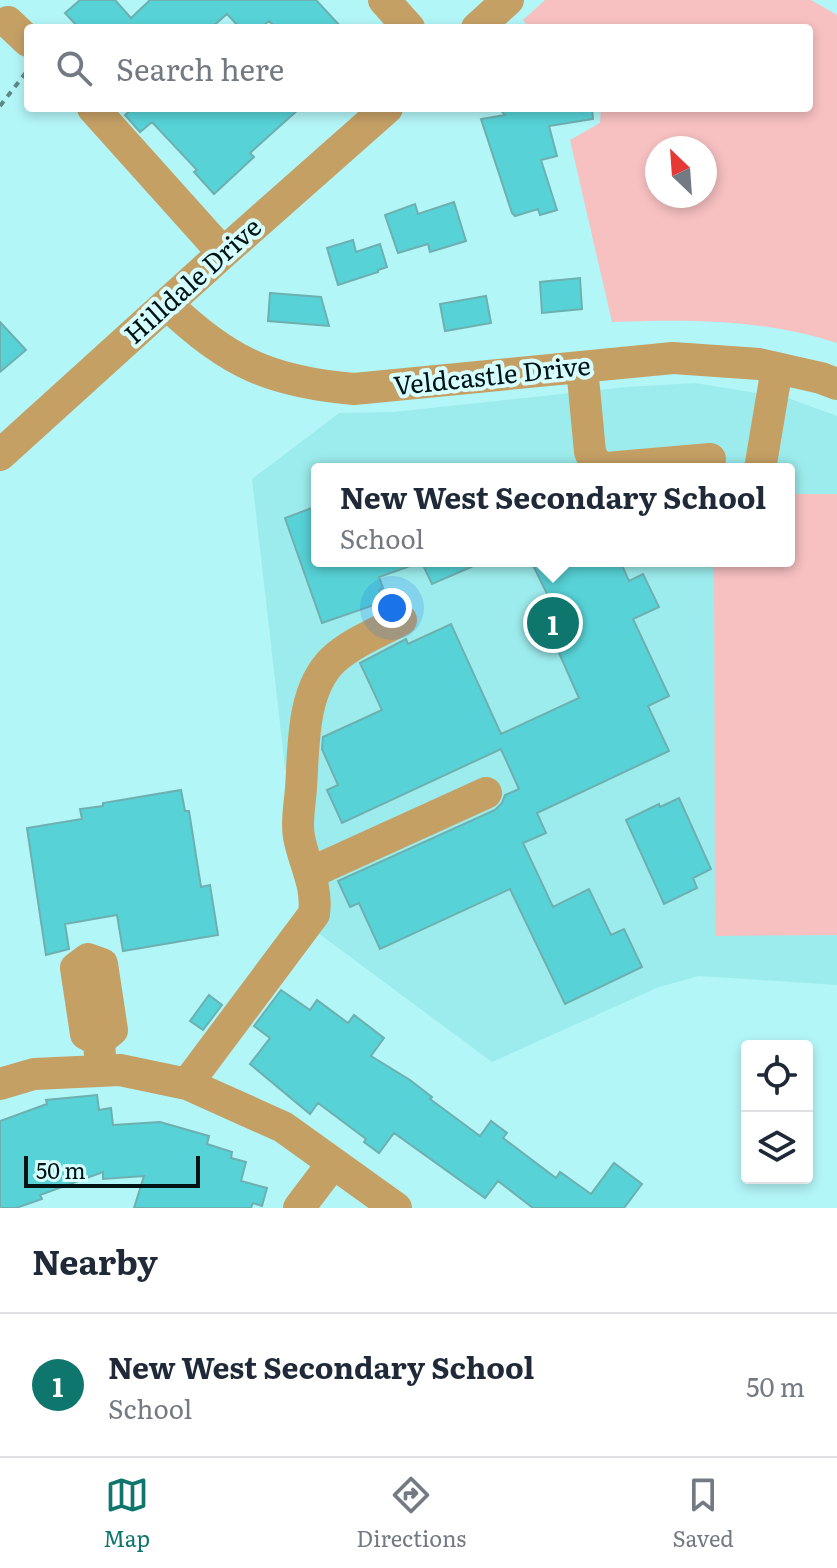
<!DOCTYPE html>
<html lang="en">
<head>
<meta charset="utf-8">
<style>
  body { margin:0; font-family:Literata,serif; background:#f2f2f3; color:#1f2937 }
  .controls { position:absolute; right:24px; bottom:24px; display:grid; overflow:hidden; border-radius:8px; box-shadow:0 4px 12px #0003 }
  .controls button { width:72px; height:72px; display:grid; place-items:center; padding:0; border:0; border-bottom:2px solid #e0e1e3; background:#fff; color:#1f2937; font:40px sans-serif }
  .compass { position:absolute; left:645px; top:136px; width:72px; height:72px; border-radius:50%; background:#fff; box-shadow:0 4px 12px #0003; rotate:335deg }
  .scale { position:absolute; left:24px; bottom:20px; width:176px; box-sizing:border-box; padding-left:8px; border:4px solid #001314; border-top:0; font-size:22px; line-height:28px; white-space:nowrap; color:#001314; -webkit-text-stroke:6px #d7feff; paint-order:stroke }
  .you { position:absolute; left:392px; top:608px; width:28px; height:28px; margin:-20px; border:6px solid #fff; border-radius:50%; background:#1a73e8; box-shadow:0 0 0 12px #1a73e833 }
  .badge { display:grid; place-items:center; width:52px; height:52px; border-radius:50%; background:#0f766e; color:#fff; font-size:26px; font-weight:700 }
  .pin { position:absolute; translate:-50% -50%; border:4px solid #fff; box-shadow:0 2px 8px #0006 }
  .popup { position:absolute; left:311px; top:463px; width:484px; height:104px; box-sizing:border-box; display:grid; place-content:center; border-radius:8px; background:#fff; filter:drop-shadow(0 2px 6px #0005); font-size:26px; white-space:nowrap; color:#747a83 }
  .popup b { font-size:30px; color:#1f2937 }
  .popup::after { content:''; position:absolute; left:50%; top:100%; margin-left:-16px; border:16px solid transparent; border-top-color:#fff }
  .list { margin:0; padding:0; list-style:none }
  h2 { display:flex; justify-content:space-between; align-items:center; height:104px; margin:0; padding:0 32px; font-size:34px }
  h2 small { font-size:26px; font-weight:400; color:#747a83 }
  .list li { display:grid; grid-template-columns:52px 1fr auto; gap:24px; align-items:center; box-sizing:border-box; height:144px; padding:0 32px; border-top:2px solid #e0e1e3 }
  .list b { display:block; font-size:30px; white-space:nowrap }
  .list p { margin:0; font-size:26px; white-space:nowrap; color:#747a83 }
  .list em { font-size:26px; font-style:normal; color:#747a83 }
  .icon { flex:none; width:44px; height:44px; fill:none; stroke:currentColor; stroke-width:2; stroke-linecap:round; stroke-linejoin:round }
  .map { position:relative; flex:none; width:837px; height:1208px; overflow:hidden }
  .search { position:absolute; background:#fff; box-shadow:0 4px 12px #0003; left:24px; right:24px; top:24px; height:88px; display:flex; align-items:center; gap:20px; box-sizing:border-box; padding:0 28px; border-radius:8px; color:#747a83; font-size:30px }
  .sheet { height:248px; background:#fff }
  nav { display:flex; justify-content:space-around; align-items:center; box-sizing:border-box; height:112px; border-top:2px solid #e0e1e3; background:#fff; font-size:22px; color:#747a83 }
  nav a { display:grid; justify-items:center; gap:4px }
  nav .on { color:#0f766e }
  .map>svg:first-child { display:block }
</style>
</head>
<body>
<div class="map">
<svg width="837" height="1208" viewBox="0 0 837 1208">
  <rect width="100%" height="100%" fill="#b3f6f8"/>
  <path fill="#9deced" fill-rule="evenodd" d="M695 383 788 398 837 416V985L699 976 659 987 492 1062 318 933 327 907 285 768 252 479 339 413 393 412 627 387ZM317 469H789V561H317Z"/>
  <path fill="#f7c0c1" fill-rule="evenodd" d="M545 0H811L837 15V343C763 319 689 319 612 322L570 140 600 123 601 108H809V28H530L523 20ZM657 148H705V196H657Z
    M789 494H837V935L715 936 714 561H789Z"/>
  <path fill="#57d3d7" stroke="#6eafb0" stroke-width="2" d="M80 0H115L131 18 150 0H316L342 28H276L269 21 260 28H240L227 14 211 28H79L65 13Z
    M133 108H300L250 153 254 157 214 194 194 172 197 170 152 122 140 132 125 115Z
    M499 108H592L593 119 549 126 557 156 541 160 557 210 540 215 538 209 515 216 512 213 481 119 505 115Z
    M454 202 466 241 430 252 428 244 398 253 385 215 415 204 418 214Z
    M353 240 356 252 380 244 387 267 378 270V272L338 285 327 248Z
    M580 278 582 309 542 313 540 282Z
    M270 293 321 297 329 326 268 321Z
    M486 296 491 323 445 331 440 304Z
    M0 322 26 350 0 372Z
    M317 506V561H415L416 564 379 577 383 588 379 590 383 602 322 623 285 518Z
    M421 561H485L432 584Z
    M531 561H620L629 581 643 574 659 607 633 619 669 696 648 706 669 751 537 813 546 833 523 843 553 907 589 889 611 935 624 929 642 967 565 1004 510 889 380 949 359 903 350 907 338 881 495 810 502 803 505 795 519 789 501 749 342 823 327 790 338 785 322 749 323 737 382 710 360 663 406 639 408 644 451 624 501 734 579 698 540 610 552 604Z
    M181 790 185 811H189L201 887 210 885 218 935 123 951 117 915 65 924 69 949 46 955 27 828 82 819 80 809 103 806V803Z
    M679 798 711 869 693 878 697 888 664 904 626 820 659 804 660 807Z
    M281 990 310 1010 317 1000 348 1023 354 1015 384 1038 371 1056 410 1080 432 1097 430 1099 480 1136 491 1121 507 1133 503 1138 556 1178 560 1172 591 1194 614 1163 642 1184 624 1208H533L498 1181 485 1198 394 1133 379 1153 364 1142 366 1139 318 1103 310 1114 250 1064 270 1038 254 1026Z
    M209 995 222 1005 203 1030 190 1021Z
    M97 1095 99 1110 111 1108 113 1125 160 1122 209 1136 207 1144 232 1152 231 1158 246 1162 241 1181 267 1188 262 1206 253 1203 251 1208H134L144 1176 103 1179V1172L40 1195 42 1199 16 1208H0V1121L47 1104 46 1100Z"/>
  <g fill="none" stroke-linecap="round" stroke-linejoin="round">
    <path stroke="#5d898b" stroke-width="4" stroke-dasharray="6 6" stroke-linecap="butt" d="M0 106 28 70"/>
    <path stroke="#c5a065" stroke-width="32" d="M384 0 409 28
      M8 22 28 41
      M477 28 508 0
      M93 108 223 253
      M168 305C228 363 272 382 354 389L673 358 759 364 821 378 837 384
      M582 367 590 452 595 463 606 468 710 459
      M0 455 223 253 387 108
      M760 469 777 368
      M310 873 486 793
      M99 1041 112 1030 102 964 88 959 76 968 86 1034 99 1041 101 1071
      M0 1084 34 1074 120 1070 187 1084 283 1127 396 1208
      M187 1084 314 914C318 885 304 864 299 837 296 821 300 804 301 788 304 748 301 691 333 660 351 643 379 632 401 620
      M299 1208 333 1163"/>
  </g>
  <g text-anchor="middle" stroke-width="8" stroke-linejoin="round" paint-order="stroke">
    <g font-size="26" fill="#001314" stroke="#d7feff">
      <text transform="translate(193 281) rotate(-42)" y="9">Hilldale Drive</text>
      <text transform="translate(492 376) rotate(-6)" y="9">Veldcastle Drive</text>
    </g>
  </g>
</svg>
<div class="controls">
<button><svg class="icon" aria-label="locate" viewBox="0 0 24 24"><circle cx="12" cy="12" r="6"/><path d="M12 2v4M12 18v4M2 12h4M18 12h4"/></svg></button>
<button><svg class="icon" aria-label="layers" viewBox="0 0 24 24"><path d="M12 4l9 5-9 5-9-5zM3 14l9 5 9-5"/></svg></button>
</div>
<svg class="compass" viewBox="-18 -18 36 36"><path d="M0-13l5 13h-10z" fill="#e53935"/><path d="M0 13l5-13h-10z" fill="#747a83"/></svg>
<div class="scale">50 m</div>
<div class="you"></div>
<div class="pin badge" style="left:553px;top:623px">1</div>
<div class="popup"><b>New West Secondary School</b>School</div>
<div class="search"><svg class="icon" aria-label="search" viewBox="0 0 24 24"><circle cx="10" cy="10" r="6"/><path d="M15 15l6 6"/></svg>Search here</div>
</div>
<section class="sheet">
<h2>Nearby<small></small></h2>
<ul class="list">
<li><span class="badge">1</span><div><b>New West Secondary School</b><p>School</p></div><em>50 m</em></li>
</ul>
</section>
<nav>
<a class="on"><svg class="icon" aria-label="map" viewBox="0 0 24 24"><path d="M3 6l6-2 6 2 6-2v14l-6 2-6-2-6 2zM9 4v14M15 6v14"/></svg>Map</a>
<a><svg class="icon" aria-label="directions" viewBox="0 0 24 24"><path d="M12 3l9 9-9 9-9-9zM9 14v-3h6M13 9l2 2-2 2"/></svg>Directions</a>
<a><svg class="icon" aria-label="saved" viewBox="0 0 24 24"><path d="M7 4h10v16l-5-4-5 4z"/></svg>Saved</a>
</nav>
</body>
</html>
